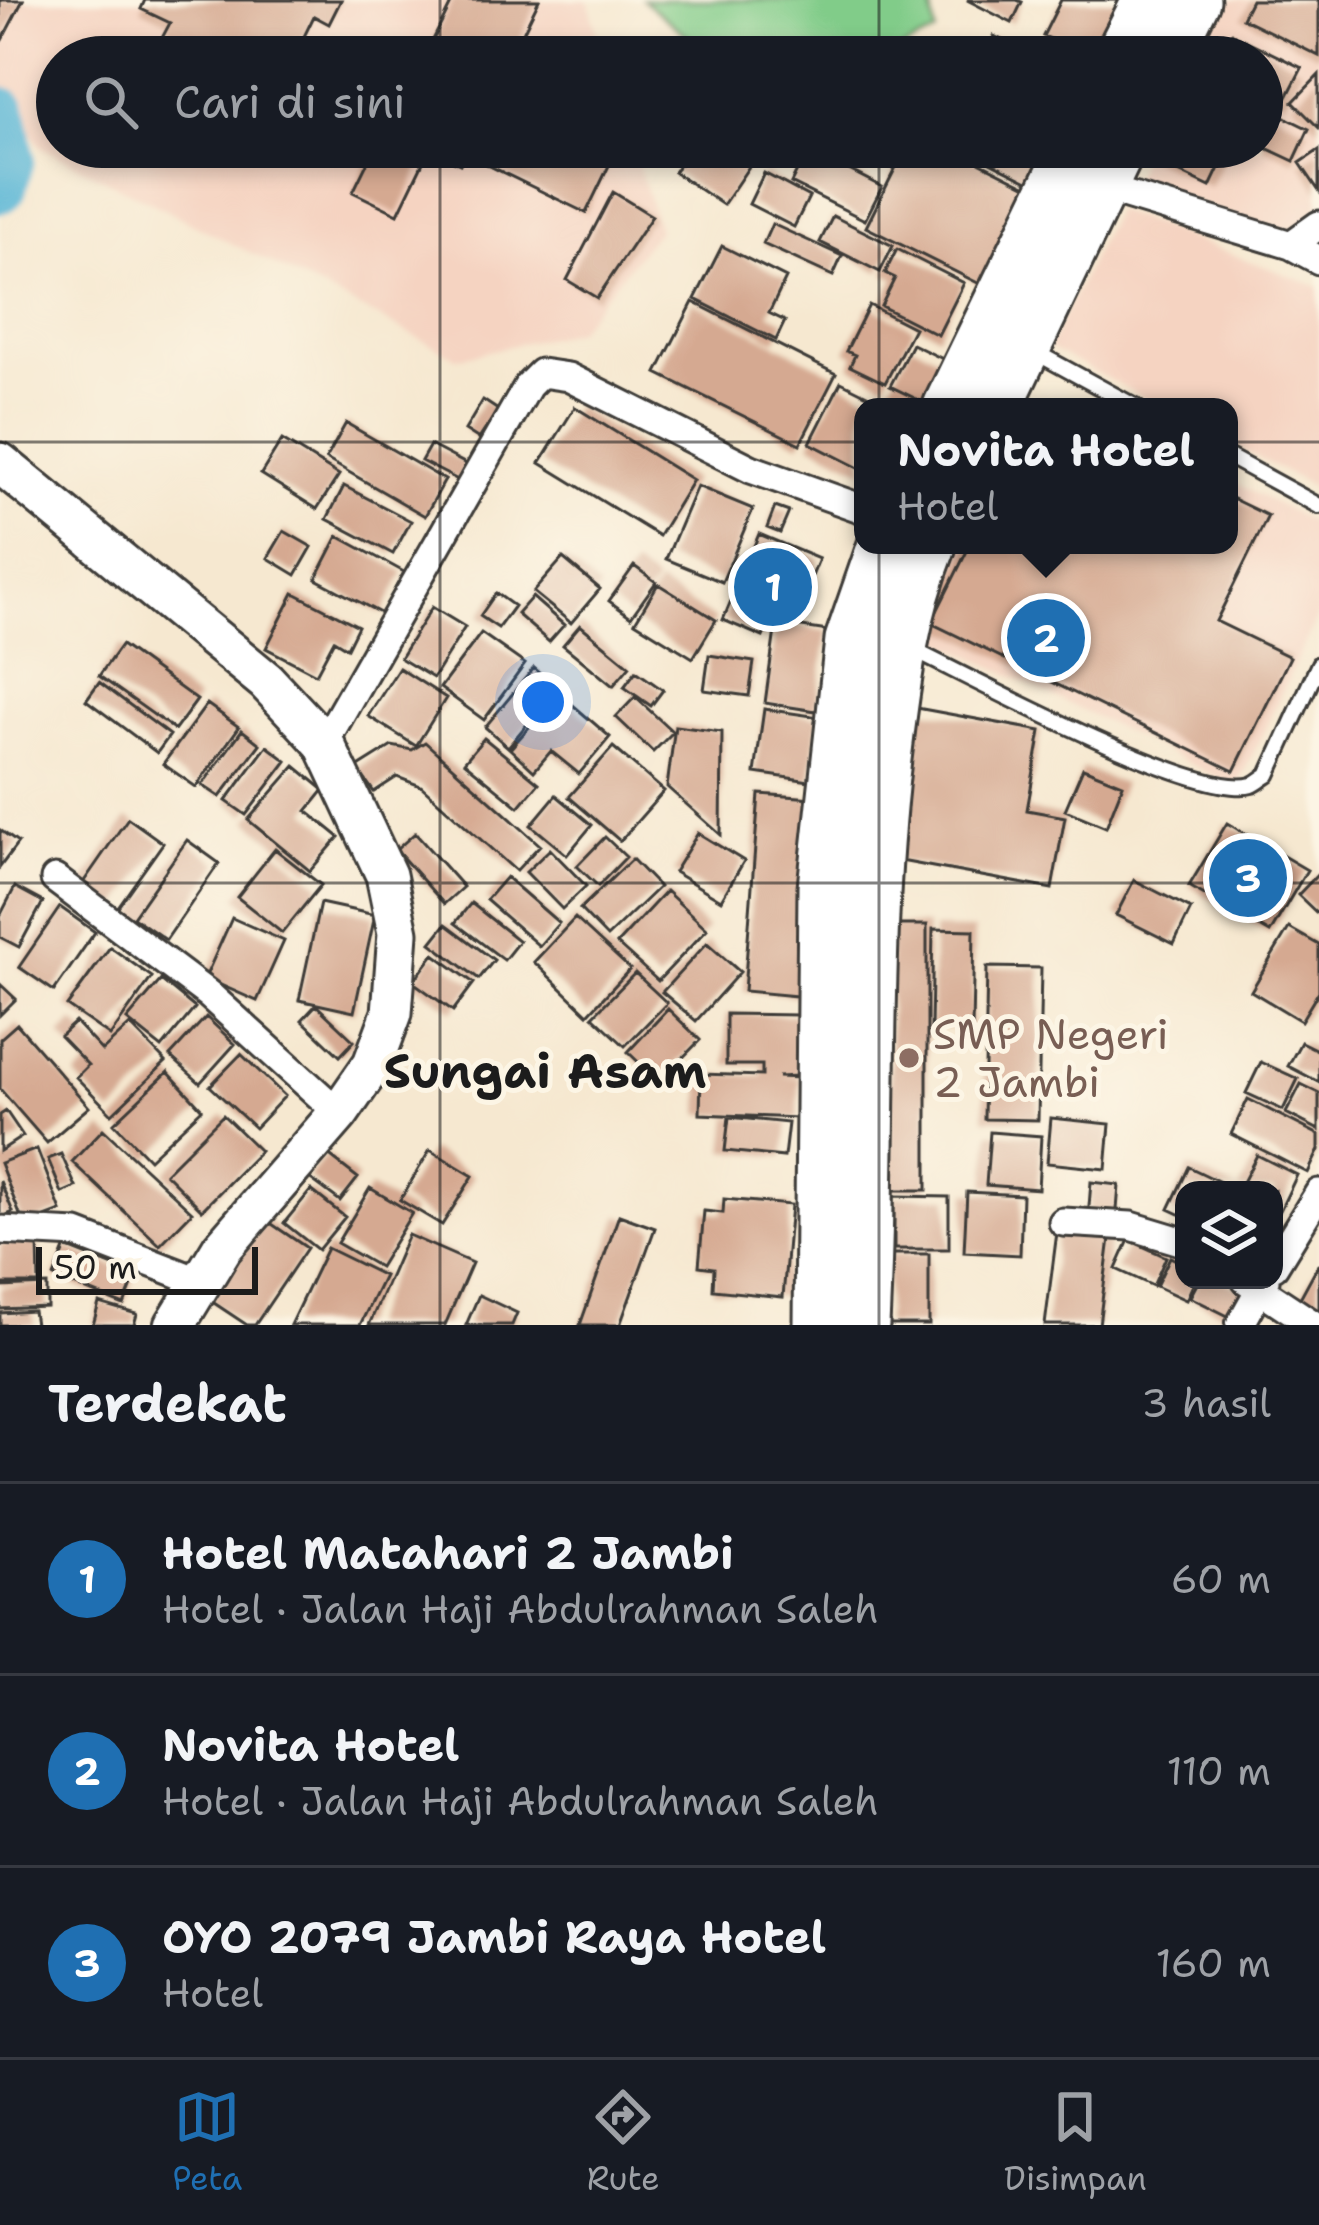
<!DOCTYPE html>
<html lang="id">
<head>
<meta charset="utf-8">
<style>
  body { margin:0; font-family:"Shantell Sans",sans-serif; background:#242831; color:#f1f3f6 }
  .controls { position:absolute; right:36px; bottom:36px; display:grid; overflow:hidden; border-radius:24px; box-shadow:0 6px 18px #0003 }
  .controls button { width:108px; height:108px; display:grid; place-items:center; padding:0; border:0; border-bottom:3px solid #363941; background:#171b24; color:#f1f3f6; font:60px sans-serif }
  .scale { position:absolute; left:36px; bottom:30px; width:222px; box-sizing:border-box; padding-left:12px; border:6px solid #1c1c1c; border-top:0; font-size:33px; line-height:42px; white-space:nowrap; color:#1c1c1c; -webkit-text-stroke:9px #fcf5e5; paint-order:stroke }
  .you { position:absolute; left:543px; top:702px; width:42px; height:42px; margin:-30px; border:9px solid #fff; border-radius:50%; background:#1a73e8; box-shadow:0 0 0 18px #1a73e833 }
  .badge { display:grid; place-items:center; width:78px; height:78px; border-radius:50%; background:#1f6fb2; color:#fff; font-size:39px; font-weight:700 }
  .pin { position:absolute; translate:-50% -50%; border:6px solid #fff; box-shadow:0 3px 12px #0006 }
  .popup { position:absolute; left:854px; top:398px; width:384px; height:156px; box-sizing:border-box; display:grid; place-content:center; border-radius:24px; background:#171b24; filter:drop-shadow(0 3px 9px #0005); font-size:39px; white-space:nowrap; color:#9ea1a6 }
  .popup b { font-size:45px; color:#f1f3f6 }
  .popup::after { content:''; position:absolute; left:50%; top:100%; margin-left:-24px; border:24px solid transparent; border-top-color:#171b24 }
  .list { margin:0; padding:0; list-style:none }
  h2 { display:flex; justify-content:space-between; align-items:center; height:156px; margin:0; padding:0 48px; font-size:51px }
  h2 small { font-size:39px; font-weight:400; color:#9ea1a6 }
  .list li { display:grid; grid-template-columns:78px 1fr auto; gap:36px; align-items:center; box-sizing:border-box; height:192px; padding:0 48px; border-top:3px solid #363941 }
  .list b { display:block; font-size:45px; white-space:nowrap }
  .list p { margin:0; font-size:39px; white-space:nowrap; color:#9ea1a6 }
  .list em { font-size:39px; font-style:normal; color:#9ea1a6 }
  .icon { flex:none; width:66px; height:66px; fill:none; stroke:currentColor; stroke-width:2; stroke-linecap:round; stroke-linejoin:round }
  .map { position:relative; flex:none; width:1319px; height:1325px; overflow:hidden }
  .search { position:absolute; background:#171b24; box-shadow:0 6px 18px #0003; left:36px; right:36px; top:36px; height:132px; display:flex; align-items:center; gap:30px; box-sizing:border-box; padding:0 42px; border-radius:66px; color:#9ea1a6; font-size:45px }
  .sheet { height:732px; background:#171b24 }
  nav { display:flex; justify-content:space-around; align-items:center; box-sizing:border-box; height:168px; border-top:3px solid #363941; background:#171b24; font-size:33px; color:#9ea1a6 }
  nav a { display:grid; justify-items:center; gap:6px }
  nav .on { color:#1f6fb2 }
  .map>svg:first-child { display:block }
</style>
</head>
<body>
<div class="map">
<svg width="1319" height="1325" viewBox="0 0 1319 1325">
  <rect width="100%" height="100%" fill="#fcf5e5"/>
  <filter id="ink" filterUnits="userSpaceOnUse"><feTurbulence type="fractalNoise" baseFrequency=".00833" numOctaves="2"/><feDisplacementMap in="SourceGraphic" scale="24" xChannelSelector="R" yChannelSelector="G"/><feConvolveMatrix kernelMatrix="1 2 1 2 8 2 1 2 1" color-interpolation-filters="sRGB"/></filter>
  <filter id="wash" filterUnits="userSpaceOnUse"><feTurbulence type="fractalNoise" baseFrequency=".004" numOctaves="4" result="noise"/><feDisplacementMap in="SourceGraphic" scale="48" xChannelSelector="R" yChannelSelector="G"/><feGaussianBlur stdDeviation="2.7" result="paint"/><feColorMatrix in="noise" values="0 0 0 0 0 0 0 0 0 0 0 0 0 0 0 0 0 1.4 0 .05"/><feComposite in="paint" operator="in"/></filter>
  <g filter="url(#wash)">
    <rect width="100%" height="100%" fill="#f6e8d0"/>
    <path fill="#f5d3c1" d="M0 0H588L605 57H57V147H633L658 230 575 331 458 358 43 148 0 97Z
      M1212 0H1319V227L1301 239 1131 181 1146 147H1262V57H1186Z
      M1114 210 1319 287V490L1229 443V407H1161L1049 348Z
      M1229 480 1319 526V613L1237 787 921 631 960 545H1229Z"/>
    <path fill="#81cc89" stroke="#4e7452" stroke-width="3" d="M643 0H930L936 33 885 57H740L707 52Z"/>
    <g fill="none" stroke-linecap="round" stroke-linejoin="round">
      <path stroke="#58b6d6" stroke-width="54" d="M0 113 8 158 0 186"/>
    </g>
    <g id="blocks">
      <path fill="#d5a991" d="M0 0H23L0 44Z
        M145 0H341L329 24 314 16 294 57H200L162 38 170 23 141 9Z
        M453 0H539L511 57H403L411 42 428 50Z
        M967 0H1017L1022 2 1012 23Z
        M1061 0H1124L1096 57 1043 36Z
        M1251 0H1319V56L1242 18Z
        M1231 33 1302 68 1285 101 1262 90V57H1218Z
        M994 36 1031 54 1038 41 1070 57H983Z
        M1319 75V128L1293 102Z
        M1262 106 1309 129 1294 161 1262 146Z
        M375 147H618L586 213 465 154 460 164 429 150 398 214 353 192Z
        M668 147H742L756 156 723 205 674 172 684 158Z
        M906 147H949L1035 190 986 287 866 227Z
        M960 147H1060L1040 187Z
        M1150 147H1229L1210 187 1145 156Z
        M808 149 882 187 865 220 791 183Z
        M1319 150V191L1300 163Z
        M764 173 809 197 794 227 749 204Z
        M613 192 652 216 597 298 567 280Z
        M833 216 893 246 880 272 820 242Z
        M772 224 842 256 833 276 763 244Z
        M722 246 786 278 769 313 785 321 776 340 695 299Z
        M897 249 964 283 938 335 881 306 895 278 885 273Z
        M693 302 836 374 800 444 657 373Z
        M869 305 914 328 885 383 850 366 855 355 846 351Z
        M912 344 953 364 931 406 890 386Z
        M841 382 891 407H863V470L810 443Z
        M483 400 498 410 479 439 465 430Z
        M575 407 693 480 659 536 540 463Z
        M346 423 445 480 425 516 326 459Z
        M282 440 339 475 317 509 261 474Z
        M430 445 466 464 458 480 421 461Z
        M344 486 411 521 393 554 327 519Z
        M697 486 753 509 722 582 666 559Z
        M1229 497 1268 516 1216 621 1290 657 1234 771 931 623 970 545H1229Z
        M775 507 789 512 780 533 767 528Z
        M284 531 312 547 296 575 268 558Z
        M759 534 819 559 793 623 773 614 763 637 723 620Z
        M338 536 404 572 382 614 316 579Z
        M563 558 600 589 571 623 533 592Z
        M634 566 656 582 631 617 609 601Z
        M658 584 716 620 693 658 635 622Z
        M294 593 358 626 347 648 334 640 316 674 266 648Z
        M496 593 514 606 498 628 480 616Z
        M532 597 564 625 549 642 517 614Z
        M432 607 465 627 433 678 400 658Z
        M776 623 828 631 816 711 765 703Z
        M580 625 630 666 613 686 563 645Z
        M481 633 525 664 484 720 440 688Z
        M121 645 197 700 175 730 99 676Z
        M709 655 754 662 749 696 704 690Z
        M399 668 446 698 416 746 368 716Z
        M534 668 557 688 508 747 485 727Z
        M636 671 663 690 651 706 624 687Z
        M99 682 170 735 157 753 86 700Z
        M559 693 610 737 579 774 551 751 534 771 510 749Z
        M635 697 673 732 653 752 616 717Z
        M207 704 239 727 196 787 163 764Z
        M917 708 1041 731 1027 810 1065 817 1052 889 890 859Z
        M764 709 819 717 810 781 755 773Z
        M675 726 722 732 721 835 667 787Z
        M242 730 260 744 220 797 202 785Z
        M484 738 539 783 519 807 464 762Z
        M425 742 540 845 516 871 421 786 397 777 374 792 357 768 392 746 412 750Z
        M267 746 287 761 246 815 226 801Z
        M613 747 664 791 620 841 569 797Z
        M295 766 324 790 307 811 339 837 310 871 248 820Z
        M1083 768 1123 784 1106 827 1065 810Z
        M759 794 812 798 797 996 744 991Z
        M556 795 592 825 567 855 531 825Z
        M128 818 163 843 115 911 80 887Z
        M1227 823 1307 870 1270 933 1189 886Z
        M0 830 18 843 0 867Z
        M415 833 463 887 444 904 396 850Z
        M698 833 744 861 721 900 674 872Z
        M605 837 626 857 598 886 577 866Z
        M187 840 219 863 166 940 133 917Z
        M275 849 321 885 282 933 237 897Z
        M550 849 586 886 562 909 526 872Z
        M632 859 659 887 607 937 580 909Z
        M1319 873V915L1298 895Z
        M506 877 559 923 539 946 486 900Z
        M1134 880 1191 909 1174 944 1116 915Z
        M15 887 43 902 19 947 0 937V916Z
        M666 891 707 929 658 981 617 944Z
        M320 903 375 915 354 1012 299 1000Z
        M471 903 519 941 504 960 455 923Z
        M60 907 95 932 54 991 19 967Z
        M232 918 284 941 257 1001 205 978Z
        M575 918 630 969 588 1014 534 962Z
        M446 924 494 960 479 979 431 943Z
        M890 925H927V1190H890Z
        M1289 928 1319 945V991L1301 1021 1251 991Z
        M933 929 974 930 972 1028H931Z
        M707 943 740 972 696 1021 662 992Z
        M110 947 152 977 110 1036 67 1006Z
        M434 954 474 983 453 1011 413 982Z
        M987 967 1041 968 1038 1120 984 1119Z
        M635 973 667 1003 625 1046 593 1016Z
        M161 980 195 1008 162 1048 127 1020Z
        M0 984 16 999 0 1015Z
        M316 1005 354 1041 340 1056 302 1020Z
        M668 1009 700 1040 659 1082 628 1052Z
        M726 1014 798 1015V1076L778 1077 800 1078 798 1118 700 1114 701 1074 762 1076V1065H726Z
        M206 1017 235 1044 200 1083 170 1056Z
        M75 1022 102 1051 130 1025 166 1062 112 1114 76 1077 88 1065 60 1036Z
        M17 1024 89 1107 47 1143 0 1089V1039Z
        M1301 1042 1319 1051V1082L1288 1066Z
        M241 1054 285 1096 255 1128 210 1086Z
        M1261 1062 1298 1079 1283 1110 1246 1093Z
        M168 1072 202 1109 149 1159 114 1123Z
        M1301 1084 1319 1093V1130L1286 1113Z
        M1248 1099 1319 1135V1150L1308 1173 1231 1134Z
        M6 1111 23 1136 0 1151V1115Z
        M223 1115 260 1151 202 1210 165 1173Z
        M729 1117 788 1123 784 1157 725 1151Z
        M1051 1118 1110 1124 1106 1169 1047 1163Z
        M103 1129 192 1212 160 1245 72 1162Z
        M990 1132 1041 1136 1038 1189 986 1185Z
        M37 1149 61 1211 24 1225 0 1163Z
        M430 1150 473 1176 442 1225 400 1200Z
        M61 1154 76 1187 62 1193 48 1159Z
        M327 1154 358 1178 340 1201 308 1177Z
        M1257 1155 1297 1175 1274 1223V1190H1239Z
        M1189 1167 1237 1190H1184V1216L1169 1209Z
        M0 1181 13 1212 0 1218Z
        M1091 1182 1119 1185 1116 1222 1088 1219Z
        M370 1188 412 1213 379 1267 337 1243Z
        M311 1190 345 1217 318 1250 284 1223Z
        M967 1192 1022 1195 1020 1255 964 1252Z
        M894 1196 949 1197V1249H894Z
        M724 1199 791 1205 783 1297 713 1290 714 1268 699 1266 704 1211 723 1213Z
        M619 1215 655 1228 620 1325H580Z
        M266 1220 307 1248 255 1325H247L211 1301Z
        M1057 1232 1110 1238 1099 1325H1045Z
        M408 1235 472 1263 445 1325H369Z
        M1129 1240 1166 1257 1153 1286 1116 1269Z
        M38 1243 39 1284H0V1244Z
        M66 1247 136 1275 124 1305 54 1277Z
        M327 1248 384 1276 360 1325H290Z
        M887 1254H929V1325H886Z
        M1170 1257 1184 1264V1280H1195L1186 1300 1156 1286Z
        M1319 1263V1322L1294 1309Z
        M1199 1280H1223L1247 1292 1234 1319 1190 1297Z
        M47 1285V1307L0 1309V1287Z
        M479 1295 517 1313 512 1325H466Z
        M99 1303 137 1314 134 1325H93Z
        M33 1311 35 1325H0V1313Z"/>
    </g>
  </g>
  <g filter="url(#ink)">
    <use href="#blocks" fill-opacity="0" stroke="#3d3b37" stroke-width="3"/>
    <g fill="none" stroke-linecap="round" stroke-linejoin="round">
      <g stroke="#3d3b37" stroke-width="20">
        <path id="lane" d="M1035 352 1136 407
          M1229 457 1319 506
          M909 648C968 676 1198 801 1252 785 1258 783 1262 778 1268 775L1319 664"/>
      </g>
      <g stroke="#3d3b37" stroke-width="33">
        <path id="street" d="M1100 187 1291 245 1319 225
          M1291 245 1319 260
          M324 743 528 386 541 373 568 377 751 469 863 509
          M55 879 208 994 339 1113
          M1063 1222 1131 1226 1184 1242
          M0 1230 77 1234 201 1282
          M1274 1266 1319 1193
          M1246 1280 1314 1325
          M1240 1325 1265 1280"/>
      </g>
      <g stroke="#3d3b37" stroke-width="45">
        <path id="secondary" d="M0 463 266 681 324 743 386 875 398 933 392 1013 373 1064 339 1113 222 1248 175 1325"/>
      </g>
      <g stroke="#3d3b37" stroke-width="57">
        <path id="highway" d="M1120 57 1149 0
          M1166 57 1194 0
          M949 407 1075 147
          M996 407 1120 147
          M820 1325 824 887 851 640 884 545
          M863 1325C873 1136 863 947 885 759 894 685 902 615 930 545"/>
      </g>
      <use href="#lane" stroke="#fff" stroke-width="14"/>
      <use href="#street" stroke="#fff" stroke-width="27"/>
      <use href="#secondary" stroke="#fff" stroke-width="39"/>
      <use href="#highway" stroke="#fff" stroke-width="51"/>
    </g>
  </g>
  <path fill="none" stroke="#1c1c1c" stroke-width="3" stroke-opacity="0.55" d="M440 0V57M879 0V57M440 147V1325M879 147V1325M0 442H1319M0 883H1319"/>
  <circle fill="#8d6e63" stroke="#fcf5e5" stroke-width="4.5" cx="909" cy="1058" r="12"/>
  <g text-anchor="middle" stroke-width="10" stroke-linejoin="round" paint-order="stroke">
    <g font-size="42" fill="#785e54" stroke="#fcf5e5" text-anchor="start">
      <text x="933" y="1049">SMP Negeri<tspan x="933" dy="48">2 Jambi</tspan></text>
    </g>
    <g font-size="48" font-weight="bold" fill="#1c1c1c" stroke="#fcf5e5">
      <text x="545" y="1088">Sungai Asam</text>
    </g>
  </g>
</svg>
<div class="controls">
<button><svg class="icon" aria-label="layers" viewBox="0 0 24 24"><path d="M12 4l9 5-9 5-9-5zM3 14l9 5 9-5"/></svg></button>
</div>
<div class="scale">50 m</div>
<div class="you"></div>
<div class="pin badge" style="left:773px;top:587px">1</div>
<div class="pin badge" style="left:1046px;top:638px">2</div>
<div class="popup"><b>Novita Hotel</b>Hotel</div>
<div class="pin badge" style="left:1248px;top:878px">3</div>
<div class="search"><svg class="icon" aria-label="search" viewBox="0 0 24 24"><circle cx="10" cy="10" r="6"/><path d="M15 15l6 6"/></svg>Cari di sini</div>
</div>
<section class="sheet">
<h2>Terdekat<small>3 hasil</small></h2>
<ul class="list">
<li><span class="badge">1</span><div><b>Hotel Matahari 2 Jambi</b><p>Hotel · Jalan Haji Abdulrahman Saleh</p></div><em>60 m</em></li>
<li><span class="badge">2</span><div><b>Novita Hotel</b><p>Hotel · Jalan Haji Abdulrahman Saleh</p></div><em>110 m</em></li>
<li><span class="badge">3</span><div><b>OYO 2079 Jambi Raya Hotel</b><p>Hotel</p></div><em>160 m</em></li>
</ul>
</section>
<nav>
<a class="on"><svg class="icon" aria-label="map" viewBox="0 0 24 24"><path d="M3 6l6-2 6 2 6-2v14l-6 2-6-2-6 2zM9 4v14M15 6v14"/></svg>Peta</a>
<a><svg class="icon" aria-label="directions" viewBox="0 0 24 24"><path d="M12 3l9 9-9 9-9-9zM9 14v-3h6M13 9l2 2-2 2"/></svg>Rute</a>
<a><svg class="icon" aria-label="saved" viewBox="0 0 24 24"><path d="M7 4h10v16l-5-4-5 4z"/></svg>Disimpan</a>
</nav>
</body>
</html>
